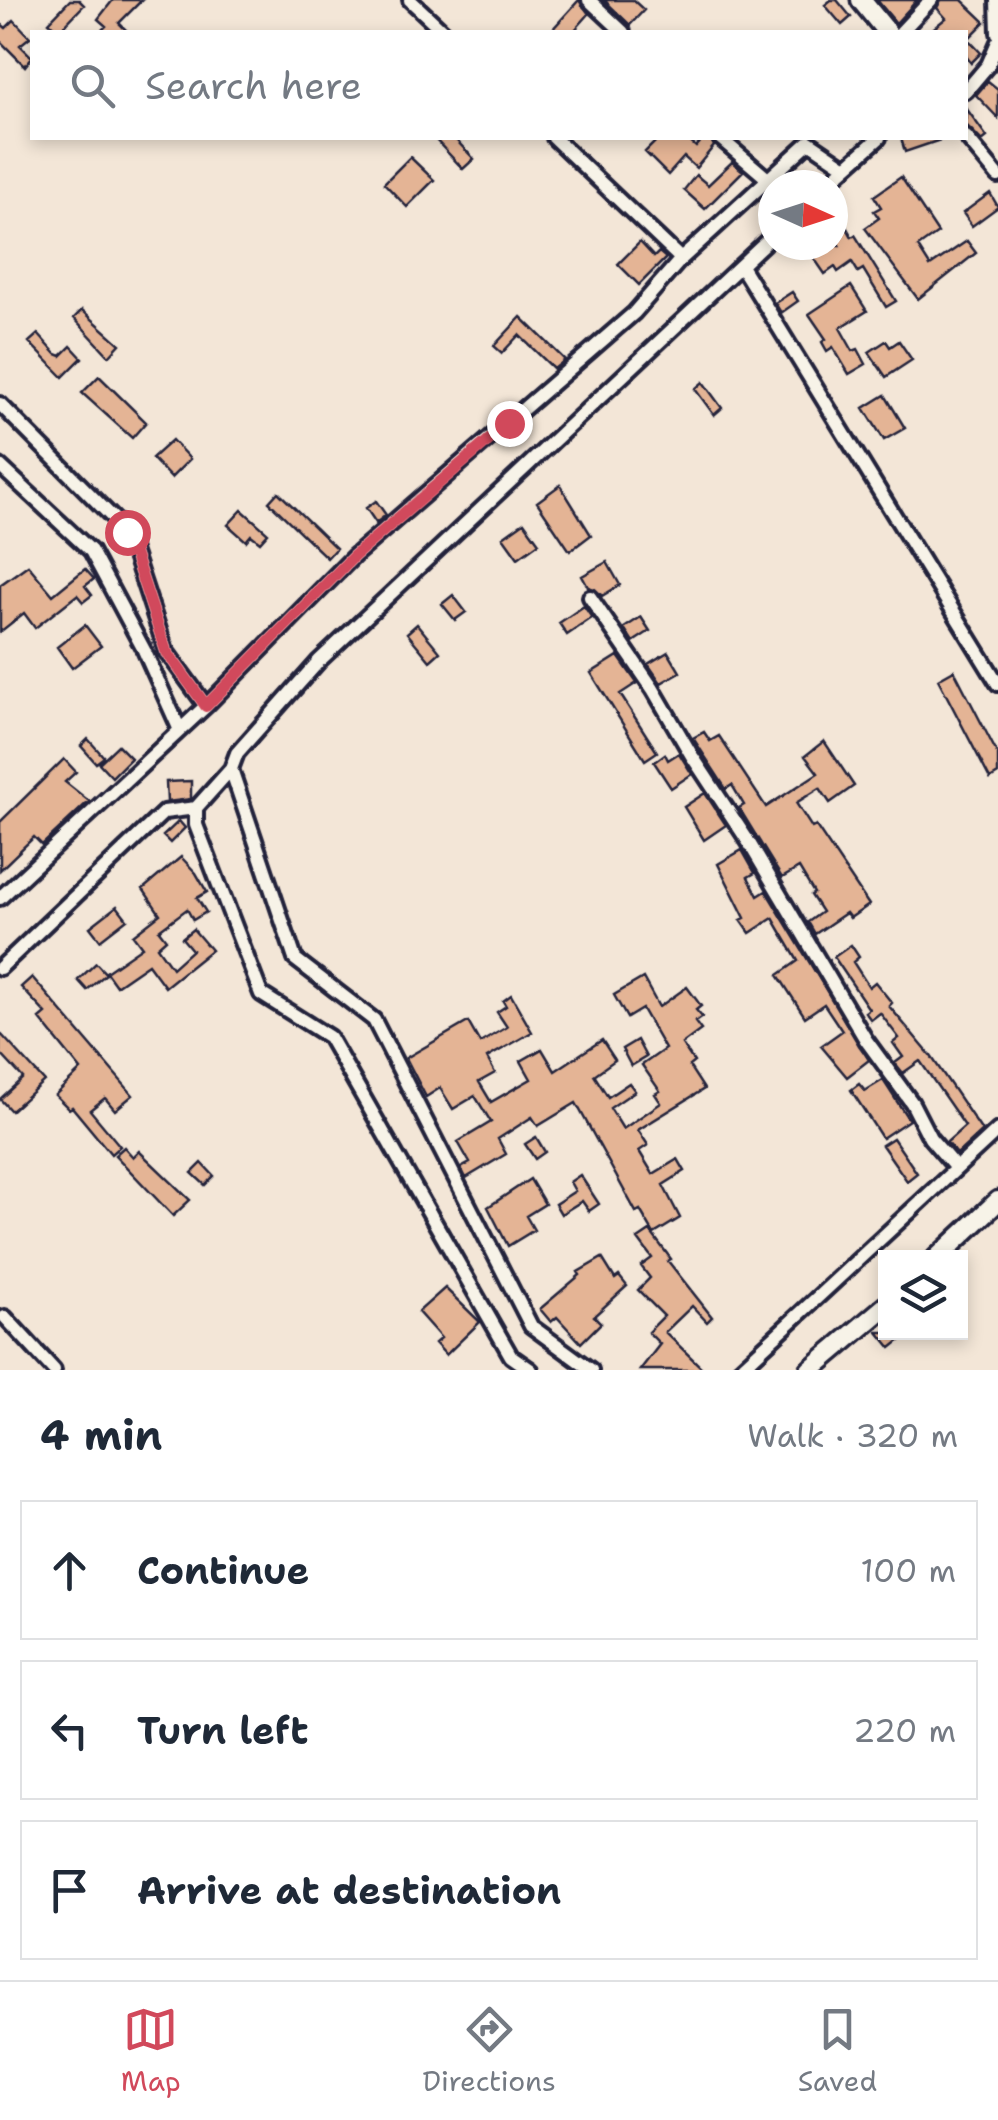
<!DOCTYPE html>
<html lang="en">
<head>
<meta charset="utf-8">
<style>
  body { margin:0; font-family:"Shantell Sans",sans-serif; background:#f2f2f3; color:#1f2937 }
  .controls { position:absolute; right:30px; bottom:30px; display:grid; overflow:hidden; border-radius:0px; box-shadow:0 5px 15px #0003 }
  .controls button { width:90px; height:90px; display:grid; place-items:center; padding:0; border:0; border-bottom:2px solid #e0e1e3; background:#fff; color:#1f2937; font:50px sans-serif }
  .compass { position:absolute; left:758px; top:170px; width:90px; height:90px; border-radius:50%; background:#fff; box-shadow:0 5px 15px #0003; rotate:93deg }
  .stop { position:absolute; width:30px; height:30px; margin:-22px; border:8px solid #d1495b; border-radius:50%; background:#fff }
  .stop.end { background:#d1495b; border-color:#fff; box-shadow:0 2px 10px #0008 }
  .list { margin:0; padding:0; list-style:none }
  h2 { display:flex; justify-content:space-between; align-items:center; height:130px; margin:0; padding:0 40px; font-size:42px }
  h2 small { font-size:32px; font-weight:400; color:#747a83 }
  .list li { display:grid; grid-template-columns:65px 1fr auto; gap:30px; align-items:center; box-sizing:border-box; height:140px; margin:0 20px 20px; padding:0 20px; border:2px solid #e0e1e3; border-radius:0px }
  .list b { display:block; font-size:38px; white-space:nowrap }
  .list em { font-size:32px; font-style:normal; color:#747a83 }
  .icon { flex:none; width:55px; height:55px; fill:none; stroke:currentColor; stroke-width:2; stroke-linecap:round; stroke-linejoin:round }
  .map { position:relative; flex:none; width:998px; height:1370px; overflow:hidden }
  .search { position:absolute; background:#fff; box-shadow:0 5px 15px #0003; left:30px; right:30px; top:30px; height:110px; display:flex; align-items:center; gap:25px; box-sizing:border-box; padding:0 35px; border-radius:0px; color:#747a83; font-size:38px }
  .sheet { height:610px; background:#fff }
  nav { display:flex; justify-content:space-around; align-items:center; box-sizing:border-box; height:140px; border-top:2px solid #e0e1e3; background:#fff; font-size:28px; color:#747a83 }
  nav a { display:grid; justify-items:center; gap:5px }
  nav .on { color:#d1495b }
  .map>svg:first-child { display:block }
</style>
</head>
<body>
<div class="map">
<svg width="998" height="1370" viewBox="0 0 998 1370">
  <rect width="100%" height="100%" fill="#f3e6d7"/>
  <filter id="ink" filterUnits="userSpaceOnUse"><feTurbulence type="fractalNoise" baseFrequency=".01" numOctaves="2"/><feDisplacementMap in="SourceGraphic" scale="20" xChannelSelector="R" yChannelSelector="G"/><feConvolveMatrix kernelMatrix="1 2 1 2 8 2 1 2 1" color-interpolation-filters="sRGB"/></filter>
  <g filter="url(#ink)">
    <path fill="#e4b495" stroke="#22223b" stroke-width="2.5" d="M70 0H79L84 5 59 31 49 22Z
      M113 0H142L119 23 128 32H100L106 26 98 19Z
      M579 0 589 14 573 32H550Z
      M604 0H633L644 10 630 25Z
      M831 0H837L851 17 842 25 825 5Z
      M877 0H917L896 23Z
      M941 0H962L985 22 968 39 981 53 971 63 966 56V32H929L946 18 937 8Z
      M14 20 30 37 20 45 32 57 25 66 0 41V23L6 28Z
      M988 81 998 89V118L976 95Z
      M966 108 987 137 982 141 966 125Z
      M434 138H454L474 159 463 169Z
      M659 138H686L696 147 704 138H710L714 146 696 168 684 157 668 175 645 152Z
      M901 138H943V139L905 152Z
      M410 157 434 180 407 207 384 183Z
      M732 162 743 171 705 209 684 190 696 175 708 185Z
      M901 177 938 233 918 247 930 266 967 241 976 253 918 299 865 228 879 218 874 211 881 207 874 196Z
      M990 193 998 207 972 226 963 213Z
      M847 228 852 237 855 235 896 301 886 307 863 269 858 272 852 262 838 272 835 267 825 274 805 245H839L834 237Z
      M640 242 654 257 659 252 666 258 639 285 618 264Z
      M851 286 867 311 840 328 853 351 858 349 866 364 849 374 833 347 827 351 822 342 826 339 809 314Z
      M792 292 798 301 781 313 775 303Z
      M82 310 120 344 109 356 74 318Z
      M521 317 565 360 554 369 519 335 502 353 494 346Z
      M38 334 56 354 61 356 71 346 82 358 63 377 29 342Z
      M886 341 890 347 899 341 912 360 886 377 869 352Z
      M99 376 146 422 132 438 82 393Z
      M703 382 722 408 714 415 695 389Z
      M885 395 905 428 884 440 864 408Z
      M172 440 190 459 171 478 152 458Z
      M560 485 591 535 570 551 537 502Z
      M278 492 336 548 327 558 269 502Z
      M376 501 386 515 376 523 366 508Z
      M242 510 268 533 260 542 251 535 246 541 228 525Z
      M524 522 539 543 518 558 503 537Z
      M607 562 620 585 602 596 595 589 588 587 582 576Z
      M28 565 53 595 85 569 94 579 85 586 92 595 83 602 77 595 35 628 24 613 0 632V585Z
      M453 595 466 612 455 620 442 604Z
      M584 606 592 618 567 635 559 623Z
      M641 617 650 631 633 642 624 628Z
      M417 624 440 652 430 661 407 633Z
      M85 625 101 646 72 668 57 647Z
      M668 652 680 672 661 683 648 664Z
      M618 656 637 683 620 694 657 752 645 760 591 673Z
      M954 670 998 755V774L990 779 938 679Z
      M704 732 710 741 719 736 766 807 818 773 805 756 824 741 854 786 830 803 820 788 796 803 812 828 816 826 869 905 850 918 846 913 815 934 808 922 822 912 811 895 814 893 799 868 782 878 739 808 744 805 732 785 726 789 693 738Z
      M88 739 104 757 96 763 81 746Z
      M118 745 131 758 112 777 99 763Z
      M679 753 692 774 671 788 654 762 665 754 668 760Z
      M64 759 76 772 65 782 89 801 42 845 34 837 0 870V822Z
      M191 781V799L167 802 166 782Z
      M705 793 726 825 704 840 684 807Z
      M179 821 185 828 170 843 163 836Z
      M742 850 755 873 748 877 758 896 766 891 869 1060 847 1077 821 1046 842 1031 824 1004 805 1017 778 975 798 961 773 918 750 933 741 920 745 918 718 864Z
      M181 857 196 873 207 892 197 898 206 912 193 920 187 909 159 930 166 939 157 947 172 968 192 950 182 938 193 929 211 950 165 987 148 964 116 986 106 972 142 947 133 935 160 914 143 889Z
      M117 906 127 919 100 940 90 927Z
      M851 945 859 957 853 962 869 987 875 982 892 1003 889 1006 931 1056 982 1131 957 1154 947 1142 965 1126 920 1061 903 1073 895 1063 903 1057 893 1043 899 1038 880 1013 871 1020 865 1012 869 1009 834 957Z
      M96 963 106 974 87 990 78 980Z
      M32 977 133 1095 115 1110 105 1098 90 1110 120 1146 111 1154 72 1107 69 1109 55 1095 81 1070 40 1019 46 1014 21 987Z
      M643 978 659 1007 687 987 701 1006 696 1010 702 1017 695 1022 701 1030 682 1044 694 1062 689 1066 704 1089 638 1130 648 1145 639 1151 653 1174 678 1159 685 1171 663 1185 680 1218 654 1234 640 1210 636 1212 576 1103 538 1126 532 1117 498 1139 506 1154 466 1178 461 1168 470 1163 458 1142 491 1122 475 1096 453 1109 440 1088 426 1097 406 1058 468 1022 480 1043 507 1027 497 1012 506 1006 503 1001 511 995 532 1032 487 1058 495 1073 479 1082 491 1102 531 1079 521 1061 542 1049 555 1071 602 1040 615 1060 594 1075 608 1097 629 1083 635 1091 610 1108 623 1129 661 1103 655 1094 660 1091 642 1065 665 1049 642 1009 627 1018 614 995Z
      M0 1033 44 1081 11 1111 0 1099 23 1078 0 1053Z
      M637 1040 646 1057 631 1066 622 1049Z
      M883 1080 909 1120 882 1138 851 1090 859 1084 865 1091Z
      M536 1137 545 1152 535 1159 525 1144Z
      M893 1138 917 1173 907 1181 882 1145Z
      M124 1147 133 1157 139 1151 190 1200 173 1216 115 1155Z
      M202 1163 214 1176 205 1185 192 1173Z
      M580 1175 599 1204 589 1211 582 1201 561 1214 555 1204 575 1191 570 1182Z
      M530 1179 545 1204 526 1216 534 1230 508 1246 488 1207Z
      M650 1231 671 1259 668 1261 712 1317 707 1322 692 1306 665 1332 704 1370H640L660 1344 648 1332 664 1316 638 1290 650 1278 641 1266 652 1258 638 1239Z
      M602 1258 615 1279 619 1276 627 1286 594 1316 601 1323 581 1343 557 1317 551 1322 540 1309 580 1275 578 1272Z
      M445 1288 480 1322 446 1355 435 1343 441 1338 418 1312Z
      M878 1332H911L891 1348Z"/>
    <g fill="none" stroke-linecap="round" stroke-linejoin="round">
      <g stroke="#22223b" stroke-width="20">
        <path id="street" d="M410 0 444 32
          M589 0 623 32
          M997 0 998 33
          M901 32 931 0
          M966 91 988 65 998 42
          M966 137 998 176
          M554 138 681 259
          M720 138 769 180
          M826 185 879 138
          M741 266 998 684
          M0 404 127 532 166 651 206 706
          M0 466 91 551 144 650 179 728
          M590 597 653 689 692 756 748 841 866 1040 912 1103 930 1138 955 1167
          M231 769 295 959 374 1020 531 1326 591 1370
          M0 898 206 706 354 556 634 313 681 259 809 142 846 167
          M0 968 164 812 196 808
          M5 1317 54 1370
          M531 1370 511 1356 329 1037 261 994 196 825V808L231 769 237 753 319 661 773 235
          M739 1370 998 1130"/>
      </g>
      <g stroke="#22223b" stroke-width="25">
        <path id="secondary" d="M861 0 887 32
          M937 1258 998 1201
          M810 1370 886 1306"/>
      </g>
      <use href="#street" stroke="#f7f3e8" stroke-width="12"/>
      <use href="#secondary" stroke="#f7f3e8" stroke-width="18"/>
    </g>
  </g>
  <g fill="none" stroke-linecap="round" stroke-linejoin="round" filter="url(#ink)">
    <path stroke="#d1495b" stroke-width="12" d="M127 532 166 651 206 706 354 556 509 423"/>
  </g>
</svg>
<div class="controls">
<button><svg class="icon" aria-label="layers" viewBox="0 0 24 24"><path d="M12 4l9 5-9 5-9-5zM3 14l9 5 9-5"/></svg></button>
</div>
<svg class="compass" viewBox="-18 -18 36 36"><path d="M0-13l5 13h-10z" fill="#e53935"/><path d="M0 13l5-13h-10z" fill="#747a83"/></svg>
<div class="stop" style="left:127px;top:532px"></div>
<div class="stop end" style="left:509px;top:423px"></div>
<div class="search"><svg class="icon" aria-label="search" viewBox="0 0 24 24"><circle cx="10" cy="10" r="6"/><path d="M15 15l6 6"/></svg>Search here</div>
</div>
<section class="sheet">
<h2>4 min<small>Walk · 320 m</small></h2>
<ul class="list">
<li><svg class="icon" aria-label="ahead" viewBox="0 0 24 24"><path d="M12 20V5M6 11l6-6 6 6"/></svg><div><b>Continue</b></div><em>100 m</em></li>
<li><svg class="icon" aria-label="left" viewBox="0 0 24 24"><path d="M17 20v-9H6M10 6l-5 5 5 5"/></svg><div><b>Turn left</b></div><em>220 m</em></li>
<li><svg class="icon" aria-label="arrive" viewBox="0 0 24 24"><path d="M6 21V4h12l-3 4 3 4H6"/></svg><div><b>Arrive at destination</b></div></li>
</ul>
</section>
<nav>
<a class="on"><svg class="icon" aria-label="map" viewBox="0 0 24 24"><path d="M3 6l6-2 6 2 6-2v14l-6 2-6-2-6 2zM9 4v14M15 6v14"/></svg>Map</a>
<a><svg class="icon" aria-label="directions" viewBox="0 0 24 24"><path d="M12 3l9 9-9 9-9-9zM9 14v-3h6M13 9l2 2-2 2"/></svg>Directions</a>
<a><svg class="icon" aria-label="saved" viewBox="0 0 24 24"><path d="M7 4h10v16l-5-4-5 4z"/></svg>Saved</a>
</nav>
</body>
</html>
